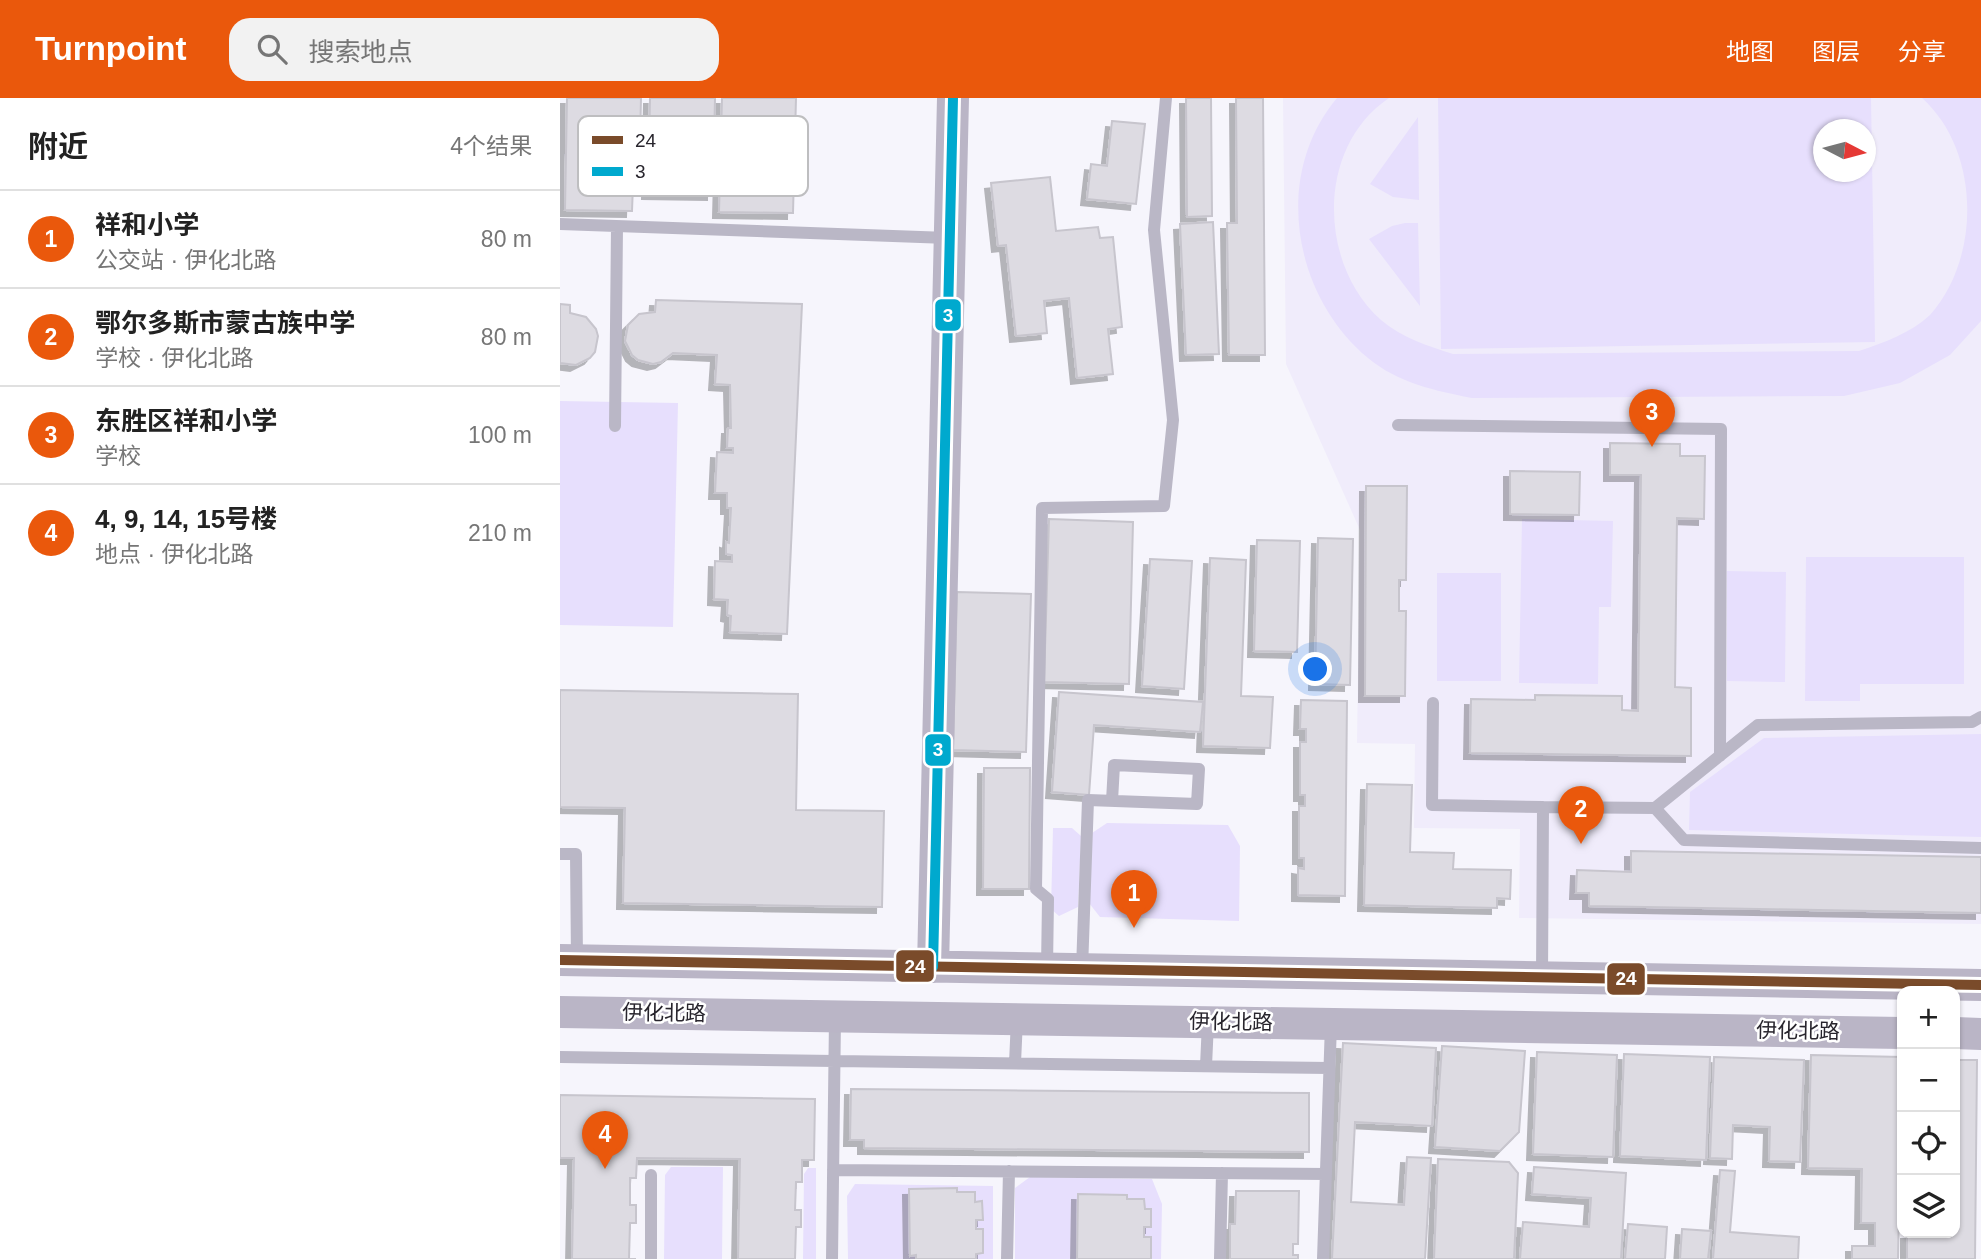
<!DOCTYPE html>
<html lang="zh">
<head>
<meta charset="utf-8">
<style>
  body { margin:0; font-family:Helvetica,"Noto Sans SC",sans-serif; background:#f2f2f2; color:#222 }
  .controls { position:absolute; right:21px; bottom:21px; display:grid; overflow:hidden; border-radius:14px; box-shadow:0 2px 5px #0004 }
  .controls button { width:63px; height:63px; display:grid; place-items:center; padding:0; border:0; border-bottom:2px solid #e0e0e0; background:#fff; color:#222; font:35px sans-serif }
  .compass { position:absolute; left:1253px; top:21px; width:63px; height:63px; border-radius:50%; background:#fff; box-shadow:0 2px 5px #0004; rotate:96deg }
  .you { position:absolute; left:756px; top:572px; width:24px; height:24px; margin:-18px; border:5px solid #fff; border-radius:50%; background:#1a73e8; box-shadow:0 0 0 10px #1a73e833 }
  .badge { display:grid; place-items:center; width:46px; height:46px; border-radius:50%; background:#ea580c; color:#fff; font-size:23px; font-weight:700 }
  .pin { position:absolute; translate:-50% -58px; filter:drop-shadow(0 2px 4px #0008) }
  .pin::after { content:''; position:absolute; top:37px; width:24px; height:21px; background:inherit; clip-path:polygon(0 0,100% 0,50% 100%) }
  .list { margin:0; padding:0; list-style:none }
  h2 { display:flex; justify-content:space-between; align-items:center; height:91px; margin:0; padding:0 28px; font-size:30px }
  h2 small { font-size:23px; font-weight:400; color:#767676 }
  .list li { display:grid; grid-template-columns:46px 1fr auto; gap:21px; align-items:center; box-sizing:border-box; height:98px; padding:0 28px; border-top:2px solid #e0e0e0 }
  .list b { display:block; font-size:26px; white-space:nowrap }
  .list p { margin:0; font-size:23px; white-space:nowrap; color:#767676 }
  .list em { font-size:23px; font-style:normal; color:#767676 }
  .icon { flex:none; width:38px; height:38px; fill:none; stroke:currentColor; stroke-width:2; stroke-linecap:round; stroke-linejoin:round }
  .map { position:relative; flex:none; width:1421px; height:1161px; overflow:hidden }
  header { display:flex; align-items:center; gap:42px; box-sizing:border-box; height:98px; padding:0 35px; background:#ea580c; color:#fff }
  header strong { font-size:33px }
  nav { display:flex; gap:38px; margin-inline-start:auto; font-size:24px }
  .search { width:490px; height:63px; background:#f2f2f2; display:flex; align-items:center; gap:18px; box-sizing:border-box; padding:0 24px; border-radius:21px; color:#767676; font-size:26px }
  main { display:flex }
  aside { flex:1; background:#fff }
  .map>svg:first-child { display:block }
</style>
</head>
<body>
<header>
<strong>Turnpoint</strong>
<div class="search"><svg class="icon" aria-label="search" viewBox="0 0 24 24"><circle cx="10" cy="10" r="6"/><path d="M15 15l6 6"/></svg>搜索地点</div>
<nav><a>地图</a><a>图层</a><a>分享</a></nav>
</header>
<main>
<aside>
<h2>附近<small>4个结果</small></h2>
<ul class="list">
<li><span class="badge">1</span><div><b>祥和小学</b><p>公交站 · 伊化北路</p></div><em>80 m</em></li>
<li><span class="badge">2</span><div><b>鄂尔多斯市蒙古族中学</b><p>学校 · 伊化北路</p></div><em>80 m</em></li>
<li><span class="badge">3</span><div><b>东胜区祥和小学</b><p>学校</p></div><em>100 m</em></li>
<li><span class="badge">4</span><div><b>4, 9, 14, 15号楼</b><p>地点 · 伊化北路</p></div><em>210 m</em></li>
</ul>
</aside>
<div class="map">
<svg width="1421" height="1161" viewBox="0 0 1421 1161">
  <defs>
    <filter id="shadow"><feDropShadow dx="-6" dy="6" stdDeviation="0" flood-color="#0004"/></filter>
  </defs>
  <rect width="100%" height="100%" fill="#f6f5fc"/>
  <path fill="#f0ecfb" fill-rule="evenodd" d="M723 0H1421V826L959 820 960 731 854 730 855 646 797 645 800 432 726 266ZM1264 32H1306V74H1264Z"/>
  <path fill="#e7dffd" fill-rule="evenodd" d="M777 0H829C756 49 758 166 821 222 842 240 868 248 893 256L1299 253C1325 244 1349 236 1370 217 1421 160 1421 53 1362 0H1421V223L1390 257 1340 285 1284 298 912 300C876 293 838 285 808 260 733 198 712 77 777 0Z
    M878 0H1311L1315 244 881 251ZM1264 32H1306V74H1264Z
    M858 19 859 102 833 99 810 86Z
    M845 125H858L860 208 809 141 832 128Z
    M0 303 118 305 113 529 0 527Z
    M962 421 1053 423 1051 509H1039L1038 586 959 585Z
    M1246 459H1404V586H1300V603H1245Z
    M1167 473 1226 474 1225 584 1167 583Z
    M877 475H941V583H877Z
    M1421 636V739L1129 732 1130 694 1204 640Z
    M547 725 668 727 680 748 679 823 540 819 529 805 532 735Z
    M493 730H512L521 738 518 809 499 818 491 811Z
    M111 1069H163L162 1161H104L105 1077Z
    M248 1070H256V1161H243L244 1076Z
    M470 1079 592 1081 602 1106 601 1161H455V1090Z
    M295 1086 433 1088V1161H288L287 1098Z"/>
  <path fill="#dddbe2" stroke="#c7c5cd" stroke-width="2" filter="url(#shadow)" d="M7 0H81L79 87H73L72 113 5 112Z
    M90 0H155L153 96 88 95Z
    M162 0H236L233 115 159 114Z
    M626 0H651L652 118 627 119Z
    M676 0H703L705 257H669L667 125H677Z
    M552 23 585 26 576 106 527 101 531 66 547 68Z
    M490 79 496 133 538 129 540 140 553 139 562 229 548 231 553 276 517 280 509 200 484 203 487 235 456 238 446 147 438 148 431 85Z
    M653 124 659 256 626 257 620 126Z
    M96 202 242 206 227 536 170 534 171 518 167 517 168 502 154 501 155 463 172 464V457L166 456V444L169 445 171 410H167V395H155L157 354 173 355V350H167L168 330H171L170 287 155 286 157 257 113 255 101 264 93 266 78 262 72 257 65 243 68 227 79 216 95 214Z
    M0 206 10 207V215L26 219 36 231 38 238 35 254 30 260 16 267 0 265Z
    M1050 345 1120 346V358H1145L1144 421 1117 420 1115 589 1131 590V658L910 655 911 601 975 602V597L1062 598V612L1078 613 1081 377H1050Z
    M950 373 1020 374 1019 417 950 416Z
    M806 388H847L846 482H839V513H846L845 598H805Z
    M489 421 573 424 569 586 484 584Z
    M758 440 793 441 790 587 755 586Z
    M697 442 740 443 737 554 694 553Z
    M650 460 686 462 681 598 713 599 710 650 643 648Z
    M590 461 632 463 624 591 582 588Z
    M397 494 471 496 466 654 393 652Z
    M0 592 238 596 236 712 324 713 322 809 63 805 65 710 0 709Z
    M499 594 643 604 640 634 534 627 529 697 492 694Z
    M741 602 787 603 785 798 738 797V770L744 771V760H739V708H745V697H740V644H746V631H740Z
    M424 670H470L469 791H423Z
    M807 686 852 687 850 754 894 755 893 771 951 772 950 801 937 800V810L804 807Z
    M1071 753 1421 759V815L1029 808V795H1016L1017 772 1071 774Z
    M783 945 876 950 872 1028 795 1024 791 1104 844 1107 847 1059 871 1060 865 1161H772Z
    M882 948 965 953 959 1034 940 1053 875 1049Z
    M977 954 1057 957 1053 1059 973 1056Z
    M1064 956 1150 959 1146 1062 1060 1058Z
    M1251 957 1342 959 1338 1161H1292V1148H1315V1125H1301L1302 1071 1248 1070Z
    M1154 959 1244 962 1240 1064 1209 1063 1210 1029 1173 1027 1172 1061 1150 1060Z
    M1395 962H1417L1415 1161H1347V1135H1395Z
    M291 991 749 995V1054L304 1050V1042H290Z
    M0 997 255 1001 254 1062H242V1084H236L235 1112H241V1129H236L235 1161H178L180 1061 77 1060 76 1080H70V1107H76V1125H70L69 1161H76H12L14 1060H0Z
    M878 1061 949 1064 958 1075 954 1161H874Z
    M974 1069 1066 1075 1061 1161H960L963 1124 1029 1129 1031 1100 972 1096Z
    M1160 1072 1175 1073 1170 1134 1239 1139 1238 1161H1153Z
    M397 1090V1094H415V1104L422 1103 423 1122H416V1131H423V1155L416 1156V1161H356V1157L350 1158 349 1091Z
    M676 1093H739L738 1146H733V1157H738V1161H670V1126H675Z
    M518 1096 567 1097V1101H584L585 1111H591V1129H584V1139H591V1161H517Z
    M1068 1126 1107 1129 1105 1161H1065Z
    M1122 1131 1151 1133 1148 1161H1120Z"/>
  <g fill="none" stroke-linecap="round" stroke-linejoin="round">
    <path stroke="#bab7c6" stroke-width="12" d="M0 126 388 140
      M838 327 1161 331 1160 658
      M55 328 57 129
      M873 605 872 707 983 709 982 879
      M983 709 1095 710 1124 742 1421 750
      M1095 710 1198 627 1412 624 1421 619
      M0 756H16L17 862
      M487 870 488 801 476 791 482 410 604 408 613 322 594 132 606 0
      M522 871 528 702 637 706 639 671 554 667 552 703
      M0 959 769 970
      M455 965 457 921
      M646 968 648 924
      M273 1072 766 1076
      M91 1161V1077
      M272 1161 275 920
      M447 1161 449 1073
      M660 1161 662 1075
      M763 1161 771 926"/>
    <path stroke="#bab5c6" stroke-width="32" d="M0 862 1421 887
      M373 869 393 0
      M0 914 1342 935
      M1395 935 1421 936"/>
    <g stroke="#fff" stroke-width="16">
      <path id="bus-1" d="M0 862 1421 887"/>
    </g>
    <g stroke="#fff" stroke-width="16">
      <path id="bus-2" d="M373 869 393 0"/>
    </g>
    <use href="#bus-1" stroke="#7a4b2a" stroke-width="10"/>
    <use href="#bus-2" stroke="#00a9ce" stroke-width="10"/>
  </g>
  <g text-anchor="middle" stroke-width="5" stroke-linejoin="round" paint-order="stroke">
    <g font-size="21" fill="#28252d" stroke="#fff">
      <text transform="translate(104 915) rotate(1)" y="7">伊化北路</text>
      <text transform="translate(671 924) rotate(1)" y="7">伊化北路</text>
      <text transform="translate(1238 933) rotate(1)" y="7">伊化北路</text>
    </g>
  </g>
  <rect x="18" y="18" width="230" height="80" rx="10" fill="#fff" stroke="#bebec0" stroke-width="2"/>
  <rect x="32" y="38" width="31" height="8" fill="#7a4b2a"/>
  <rect x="32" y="69" width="31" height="9" fill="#00a9ce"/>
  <g font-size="19" fill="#28252d">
    <text x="75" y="49">24</text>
    <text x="75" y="80">3</text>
  </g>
  <g stroke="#fff" stroke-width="2.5">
    <rect x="374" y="200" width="28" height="34" rx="7" fill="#00a9ce"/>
    <rect x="364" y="635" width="28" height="34" rx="7" fill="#00a9ce"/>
    <rect x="335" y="851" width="40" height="34" rx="7" fill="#7a4b2a"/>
    <rect x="1046" y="864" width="40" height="34" rx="7" fill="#7a4b2a"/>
  </g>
  <g font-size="19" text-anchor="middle" font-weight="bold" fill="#fff">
    <text x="388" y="224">3</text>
    <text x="378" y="658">3</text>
    <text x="355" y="875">24</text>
    <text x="1066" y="887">24</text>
  </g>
</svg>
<div class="controls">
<button>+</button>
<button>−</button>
<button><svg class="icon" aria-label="locate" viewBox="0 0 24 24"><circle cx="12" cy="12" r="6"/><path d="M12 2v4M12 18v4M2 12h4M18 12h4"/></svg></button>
<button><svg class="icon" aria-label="layers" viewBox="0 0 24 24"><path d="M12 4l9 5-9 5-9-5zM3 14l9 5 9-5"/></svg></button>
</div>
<svg class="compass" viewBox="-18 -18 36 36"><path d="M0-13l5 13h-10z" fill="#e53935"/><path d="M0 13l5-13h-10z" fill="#767676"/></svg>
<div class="you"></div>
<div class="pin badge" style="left:574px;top:830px">1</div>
<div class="pin badge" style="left:1021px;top:746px">2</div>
<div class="pin badge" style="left:1092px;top:349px">3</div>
<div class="pin badge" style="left:45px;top:1071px">4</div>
</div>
</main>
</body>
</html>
